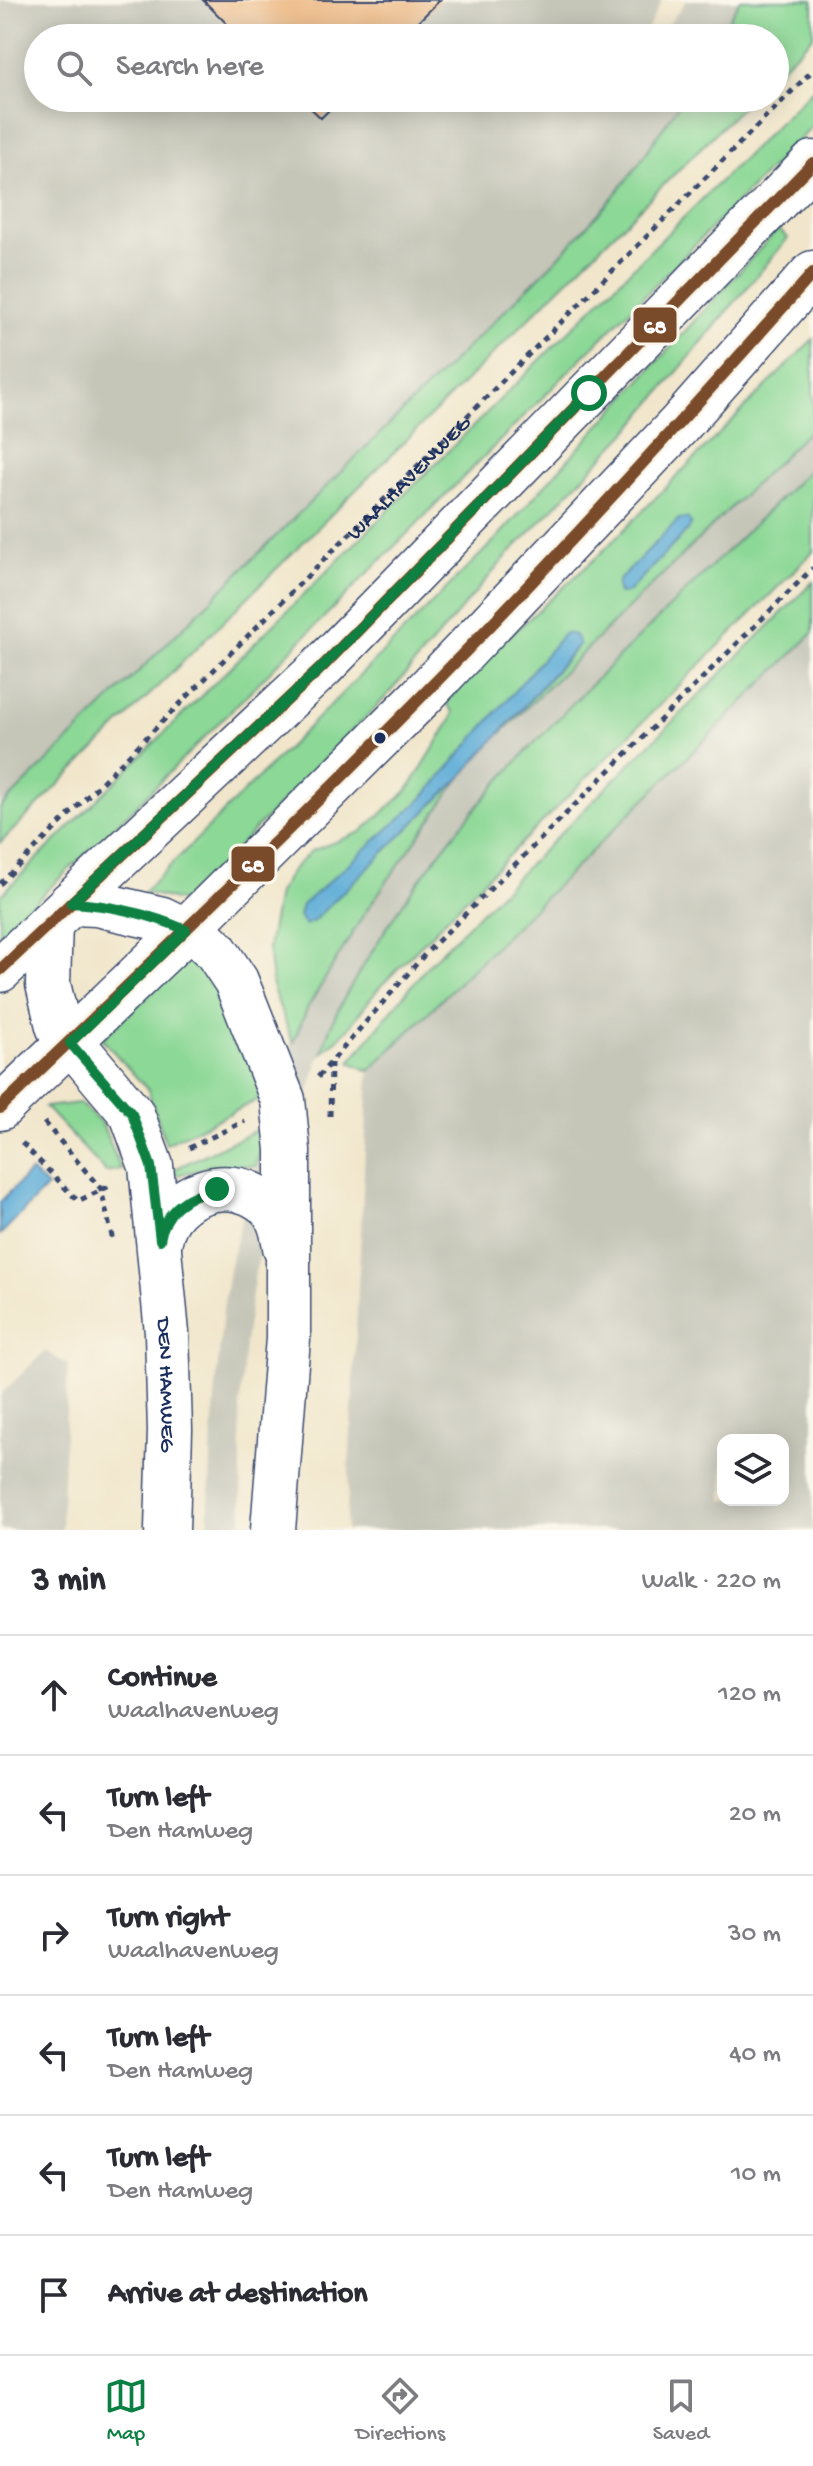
<!DOCTYPE html>
<html lang="en">
<head>
<meta charset="utf-8">
<style>
  body { margin:0; font-family:"Gochi Hand",sans-serif; background:#f7f7f7; color:#2b2b33 }
  .controls { position:absolute; right:24px; bottom:24px; display:grid; overflow:hidden; border-radius:16px; box-shadow:0 4px 20px #0003 }
  .controls button { width:72px; height:72px; display:grid; place-items:center; padding:0; border:0; border-bottom:2px solid #e1e1e2; background:#fff; color:#2b2b33; font:40px sans-serif }
  .stop { position:absolute; width:24px; height:24px; margin:-18px; border:6px solid #0b8043; border-radius:50%; background:#fff }
  .stop.end { background:#0b8043; border-color:#fff; box-shadow:0 2px 8px #0008 }
  .list { margin:0; padding:0; list-style:none }
  h2 { display:flex; justify-content:space-between; align-items:center; height:104px; margin:0; padding:0 32px; font-size:34px }
  h2 small { font-size:26px; font-weight:400; color:#7c7c81 }
  .list li { display:grid; grid-template-columns:52px 1fr auto; gap:24px; align-items:center; box-sizing:border-box; height:120px; padding:0 32px; border-top:2px solid #e1e1e2 }
  .list b { display:block; font-size:30px; white-space:nowrap }
  .list p { margin:0; font-size:26px; white-space:nowrap; color:#7c7c81 }
  .list em { font-size:26px; font-style:normal; color:#7c7c81 }
  .icon { flex:none; width:44px; height:44px; fill:none; stroke:currentColor; stroke-width:2; stroke-linecap:round; stroke-linejoin:round }
  .map { position:relative; flex:none; width:813px; height:1530px; overflow:hidden }
  .search { position:absolute; background:#fff; box-shadow:0 4px 20px #0003; left:24px; right:24px; top:24px; height:88px; display:flex; align-items:center; gap:20px; box-sizing:border-box; padding:0 28px; border-radius:44px; color:#7c7c81; font-size:30px }
  .sheet { height:824px; background:#fff }
  nav { display:flex; justify-content:space-around; align-items:center; box-sizing:border-box; height:112px; border-top:2px solid #e1e1e2; background:#fff; font-size:22px; color:#7c7c81 }
  nav a { display:grid; justify-items:center; gap:4px }
  nav .on { color:#0b8043 }
  .map>svg:first-child { display:block }
</style>
</head>
<body>
<div class="map">
<svg width="813" height="1530" viewBox="0 0 813 1530">
  <rect width="100%" height="100%" fill="#fbf7ec"/>
  <filter id="ink" filterUnits="userSpaceOnUse"><feTurbulence type="fractalNoise" baseFrequency=".0125" numOctaves="2"/><feDisplacementMap in="SourceGraphic" scale="16" xChannelSelector="R" yChannelSelector="G"/><feConvolveMatrix kernelMatrix="1 2 1 2 8 2 1 2 1" color-interpolation-filters="sRGB"/></filter>
  <filter id="wash" filterUnits="userSpaceOnUse"><feTurbulence type="fractalNoise" baseFrequency=".006" numOctaves="4" result="noise"/><feDisplacementMap in="SourceGraphic" scale="32" xChannelSelector="R" yChannelSelector="G"/><feGaussianBlur stdDeviation="1.8" result="paint"/><feColorMatrix in="noise" values="0 0 0 0 0 0 0 0 0 0 0 0 0 0 0 0 0 1.4 0 .05"/><feComposite in="paint" operator="in"/></filter>
  <g filter="url(#wash)">
    <rect width="100%" height="100%" fill="#f1e6cb"/>
    <path fill="#c5c5b8" fill-rule="evenodd" d="M0 0H662L643 38H38V98H683L638 165 608 203 555 261 0 808Z
      M687 0H740L718 38H658Z
      M813 427V466L540 734 325 1038 255 1272 245 1342 240 1405 242 1530H208L212 1433 223 1308 230 1264 267 1125 292 1043 308 1007 364 914 460 778 500 734Z
      M813 633V1530H346L369 1071ZM723 1440H783V1500H723Z
      M45 1351 68 1365 61 1530H0V1395Z"/>
    <path fill="#8cd896" stroke="#54847a" stroke-width="2" fill-rule="evenodd" d="M740 0H813V36L775 74V38H718Z
      M813 89V126L137 805 0 935V896Z
      M683 98H751L0 843V808L555 261 608 203 638 165Z
      M778 229 788 238 631 428 505 558 385 698 183 902 144 892 496 539Z
      M813 339V427L500 734 579 645 564 634 422 799 401 819 312 922 460 778 364 914 308 1007 293 1043 273 989 268 948 278 893 292 870 311 851 361 832 408 790 451 720 453 712 446 703 479 664 600 554ZM679 519 691 523 689 529 627 592 617 586 619 580Z
      M813 466V552L487 877 378 989 346 1031 322 1053C331 1016 353 982 373 950 443 833 538 736 635 641 694 583 754 525 813 466Z
      M813 582V633L369 1071 350 1062 429 964Z
      M192 955 239 1015 272 1093 166 1144 148 1090 102 1039Z
      M79 1103 102 1124 121 1169 106 1172 45 1107Z
      M267 1125 255 1166 219 1165 177 1175 168 1172Z"/>
    <path fill="#5cacd7" stroke="#3c6e9a" stroke-width="2" d="M687 518 691 523 689 529 627 593 619 594 617 586 619 580 679 519Z
      M564 633 575 635 579 644 460 778 312 922 305 925 299 916 302 905 422 799Z
      M31 1171 47 1187 0 1235V1202Z"/>
    <g id="blocks">
      <path fill="#ecb680" d="M203 0H440L402 38H241Z
        M300 98H341L321 118Z"/>
    </g>
  </g>
  <g filter="url(#ink)">
    <use href="#blocks" fill-opacity="0" stroke="#3b4a6e" stroke-width="2"/>
    <g fill="none" stroke-linecap="round" stroke-linejoin="round">
      <g stroke="#3b4a6e" stroke-width="47">
        <g id="minor">
          <path d="M71 903 97 904 162 919 203 939 216 951 236 981 283 1100 288 1150V1338L273 1530"/>
          <path id="s2" d="M50 923 48 984 58 1026 132 1114 151 1166 167 1333 170 1430 167 1530"/>
          <path d="M0 970 322 667 813 163"/>
          <path d="M0 1108 186 930 421 697 679 425 813 273"/>
          <path d="M160 1240C169 1191 233 1171 269 1206 280 1217 283 1233 285 1247"/>
        </g>
      </g>
      <g stroke="#3b4a6e" stroke-width="5" stroke-dasharray="6 6" stroke-linecap="butt">
        <path id="s1" d="M0 884 813 70"/>
        <path d="M318 1077 425 954 813 568"/>
        <path d="M330 1116 331 1063"/>
        <path d="M44 1122 101 1189 113 1241"/>
        <path d="M22 1143 78 1201 112 1185"/>
        <path d="M189 1148 245 1121"/>
      </g>
      <use href="#minor" stroke="#fff" stroke-width="44"/>
      <g stroke="#fbf7ec" stroke-width="18">
        <path id="bus-1" d="M0 970 322 667 813 163
          M0 1108C141 973 282 838 419 699 555 561 685 418 813 273"/>
      </g>
      <use href="#bus-1" stroke="#7a4b2a" stroke-width="12"/>
    </g>
  </g>
  <g fill="none" stroke-linecap="round" stroke-linejoin="round" filter="url(#ink)">
    <path stroke="#0b8043" stroke-width="10" d="M217 1189C188 1194 165 1209 160 1240L151 1166 132 1114 70 1043 186 930C149 914 111 905 71 903L322 667 589 393"/>
  </g>
  <circle fill="#1b2f5e" stroke="#fbf7ec" stroke-width="3" cx="380" cy="738" r="7"/>
  <g text-anchor="middle" stroke-width="6" stroke-linejoin="round" paint-order="stroke">
    <g font-size="22" fill="#1b2f5e" stroke="#fbf7ec">
      <text dy="8" stroke="none"><textPath href="#s1" startOffset="576">WAALHAVENWEG</textPath></text>
      <text dy="8" stroke="none"><textPath href="#s2" startOffset="494">DEN HAMWEG</textPath></text>
    </g>
  </g>
  <g stroke="#fbf7ec" stroke-width="3">
    <rect x="632" y="306" width="46" height="38" rx="8" fill="#7a4b2a"/>
    <rect x="230" y="845" width="46" height="38" rx="8" fill="#7a4b2a"/>
  </g>
  <g font-size="22" text-anchor="middle" font-weight="bold" fill="#fff">
    <text x="655" y="333">68</text>
    <text x="253" y="872">68</text>
  </g>
</svg>
<div class="controls">
<button><svg class="icon" aria-label="layers" viewBox="0 0 24 24"><path d="M12 4l9 5-9 5-9-5zM3 14l9 5 9-5"/></svg></button>
</div>
<div class="stop" style="left:589px;top:393px"></div>
<div class="stop end" style="left:217px;top:1189px"></div>
<div class="search"><svg class="icon" aria-label="search" viewBox="0 0 24 24"><circle cx="10" cy="10" r="6"/><path d="M15 15l6 6"/></svg>Search here</div>
</div>
<section class="sheet">
<h2>3 min<small>Walk · 220 m</small></h2>
<ul class="list">
<li><svg class="icon" aria-label="ahead" viewBox="0 0 24 24"><path d="M12 20V5M6 11l6-6 6 6"/></svg><div><b>Continue</b><p>Waalhavenweg</p></div><em>120 m</em></li>
<li><svg class="icon" aria-label="left" viewBox="0 0 24 24"><path d="M17 20v-9H6M10 6l-5 5 5 5"/></svg><div><b>Turn left</b><p>Den Hamweg</p></div><em>20 m</em></li>
<li><svg class="icon" aria-label="right" viewBox="0 0 24 24"><path d="M7 20v-9h11M14 6l5 5-5 5"/></svg><div><b>Turn right</b><p>Waalhavenweg</p></div><em>30 m</em></li>
<li><svg class="icon" aria-label="left" viewBox="0 0 24 24"><path d="M17 20v-9H6M10 6l-5 5 5 5"/></svg><div><b>Turn left</b><p>Den Hamweg</p></div><em>40 m</em></li>
<li><svg class="icon" aria-label="left" viewBox="0 0 24 24"><path d="M17 20v-9H6M10 6l-5 5 5 5"/></svg><div><b>Turn left</b><p>Den Hamweg</p></div><em>10 m</em></li>
<li><svg class="icon" aria-label="arrive" viewBox="0 0 24 24"><path d="M6 21V4h12l-3 4 3 4H6"/></svg><div><b>Arrive at destination</b></div></li>
</ul>
</section>
<nav>
<a class="on"><svg class="icon" aria-label="map" viewBox="0 0 24 24"><path d="M3 6l6-2 6 2 6-2v14l-6 2-6-2-6 2zM9 4v14M15 6v14"/></svg>Map</a>
<a><svg class="icon" aria-label="directions" viewBox="0 0 24 24"><path d="M12 3l9 9-9 9-9-9zM9 14v-3h6M13 9l2 2-2 2"/></svg>Directions</a>
<a><svg class="icon" aria-label="saved" viewBox="0 0 24 24"><path d="M7 4h10v16l-5-4-5 4z"/></svg>Saved</a>
</nav>
</body>
</html>
